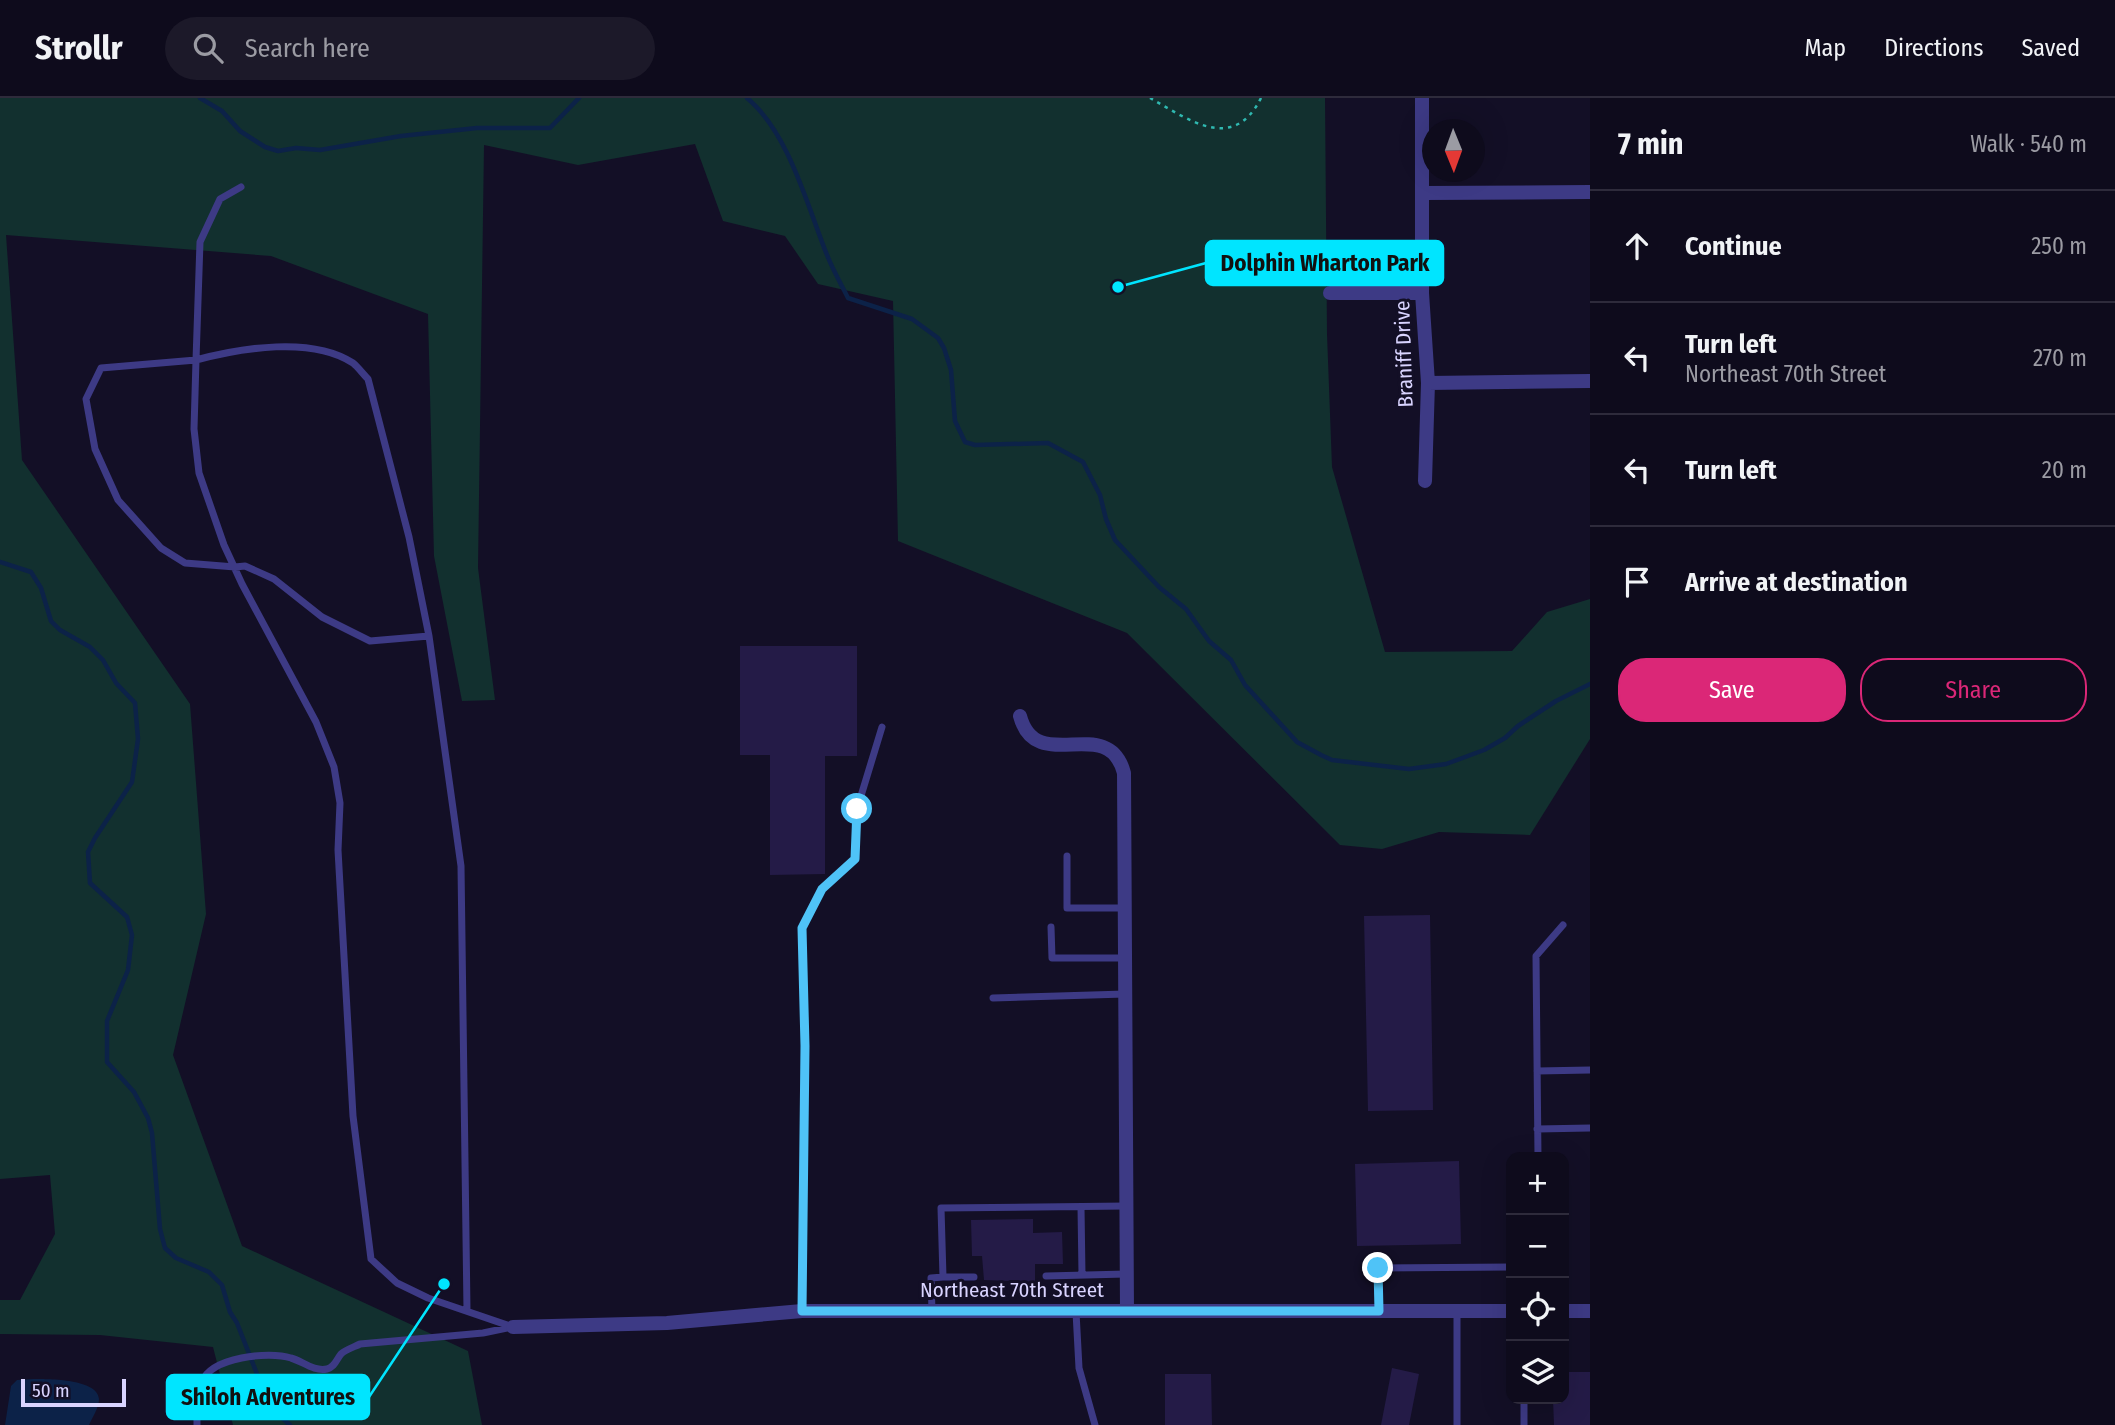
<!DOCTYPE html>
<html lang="en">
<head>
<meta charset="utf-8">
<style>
  body { margin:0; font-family:"Fira Sans Condensed",sans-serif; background:#1c1929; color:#f1f3f6 }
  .controls { position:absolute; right:21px; bottom:21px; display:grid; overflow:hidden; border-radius:14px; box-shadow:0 7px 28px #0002 }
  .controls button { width:63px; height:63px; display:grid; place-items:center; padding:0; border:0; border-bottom:2px solid #2e2b3b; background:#0e0b1c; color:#f1f3f6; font:35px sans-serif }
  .compass { position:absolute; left:1422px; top:21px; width:63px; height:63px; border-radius:50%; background:#0e0b1c; box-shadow:0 7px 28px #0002; rotate:179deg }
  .scale { position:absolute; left:21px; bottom:18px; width:105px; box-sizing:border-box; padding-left:7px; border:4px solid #d9d4ff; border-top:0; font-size:19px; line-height:24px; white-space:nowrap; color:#d9d4ff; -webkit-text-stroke:5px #130f26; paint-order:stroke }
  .stop { position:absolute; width:21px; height:21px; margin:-16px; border:5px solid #4fc3f7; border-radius:50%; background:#fff }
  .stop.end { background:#4fc3f7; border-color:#fff; box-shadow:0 2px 7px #0008 }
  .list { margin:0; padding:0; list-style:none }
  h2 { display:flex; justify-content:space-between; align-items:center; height:91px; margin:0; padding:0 28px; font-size:30px }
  h2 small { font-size:23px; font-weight:400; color:#9b9ba3 }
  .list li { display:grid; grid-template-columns:46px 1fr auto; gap:21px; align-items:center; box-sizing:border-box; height:112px; padding:0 28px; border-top:2px solid #2e2b3b }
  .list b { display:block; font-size:26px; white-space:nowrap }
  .list p { margin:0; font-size:23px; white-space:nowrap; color:#9b9ba3 }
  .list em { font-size:23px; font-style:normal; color:#9b9ba3 }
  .actions { display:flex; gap:14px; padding:21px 28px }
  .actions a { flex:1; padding:16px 0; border:2px solid #db2777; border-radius:28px; text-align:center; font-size:24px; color:#db2777 }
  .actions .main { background:#db2777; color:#fff }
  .icon { flex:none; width:38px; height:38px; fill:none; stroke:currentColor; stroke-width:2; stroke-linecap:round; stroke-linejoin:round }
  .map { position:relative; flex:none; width:1590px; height:1327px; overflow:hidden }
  header { display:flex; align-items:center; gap:42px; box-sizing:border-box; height:98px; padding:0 35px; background:#0e0b1c; border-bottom:2px solid #2e2b3b }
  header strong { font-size:33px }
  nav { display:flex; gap:38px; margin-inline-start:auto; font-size:24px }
  .search { width:490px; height:63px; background:#1c1929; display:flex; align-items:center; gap:18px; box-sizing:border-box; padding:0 24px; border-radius:38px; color:#9b9ba3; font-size:26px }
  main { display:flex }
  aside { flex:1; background:#0e0b1c }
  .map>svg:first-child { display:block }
</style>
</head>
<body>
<header>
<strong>Strollr</strong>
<div class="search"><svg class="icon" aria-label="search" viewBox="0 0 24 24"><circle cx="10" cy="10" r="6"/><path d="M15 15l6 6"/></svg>Search here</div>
<nav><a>Map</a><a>Directions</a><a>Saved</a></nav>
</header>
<main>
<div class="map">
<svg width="1590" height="1327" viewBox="0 0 1590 1327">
  <rect width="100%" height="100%" fill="#130f26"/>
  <path fill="#12302f" d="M0 0H1325L1327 236 1332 369 1385 554 1512 553 1547 514 1590 501V641L1530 737 1439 734 1382 751 1340 747 1127 535 898 443 893 203 818 186 785 138 723 123 695 46 578 67 484 47 478 470 495 602 462 603 434 458 428 216 271 158 6 137 22 362 190 606 206 816 173 957 242 1148 468 1253 482 1327H233L213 1249 100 1237 0 1236V1202H20L55 1136 50 1077 0 1081Z"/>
  <path fill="#0c2248" d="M34 1281C49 1281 98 1281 99 1301 99 1310 92 1320 89 1327H5L11 1288 17 1282Z"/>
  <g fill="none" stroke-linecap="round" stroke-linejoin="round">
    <path stroke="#0c2248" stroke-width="4.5" d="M200 0 222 13 240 33 265 49 278 53 296 50 320 52 401 38 477 30H550L579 0
      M747 0C789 35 807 107 827 157 833 172 841 186 848 200L912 221 938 240 944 250 951 272 955 323 965 344 975 347 1048 345 1083 364 1100 397 1106 421 1115 442 1159 489 1186 511 1209 543 1231 562 1245 587 1297 644 1321 657 1332 662 1409 671 1446 666 1484 652 1505 640 1518 628 1556 603 1590 586
      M0 464 31 474 41 490 51 523 60 532 90 549 103 562 116 585 135 605 138 641 132 684 95 740 88 754 90 785 127 819 132 837 128 872 107 923V964L134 994 148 1020 152 1035 160 1131 165 1150 176 1160 209 1174 222 1187 230 1214 237 1225 257 1276 281 1319 290 1327"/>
  </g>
  <path fill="#241b47" d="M740 548H857V658H825V776L770 777V657H740Z
    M1430 817 1433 1012 1368 1013 1364 818Z
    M1459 1063 1461 1146 1357 1148 1355 1066Z
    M1033 1121V1135L1062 1134 1063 1166H1035V1184L984 1182 982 1158H972L971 1122Z
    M1392 1270 1419 1276 1409 1327H1381Z
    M1564 1274H1590V1327H1554L1553 1301H1564Z
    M1165 1276H1211L1212 1327H1165Z"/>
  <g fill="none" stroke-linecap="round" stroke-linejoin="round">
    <path stroke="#2fb8b0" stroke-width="2.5" stroke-dasharray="3.5 5" stroke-linecap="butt" d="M1150 0C1188 21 1233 56 1261 0"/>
    <path stroke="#3d3a85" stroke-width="7" d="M241 89 220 101 200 144 196 262 101 270 86 301 95 351 118 402 161 450 185 465 235 469 245 468 274 481 322 519 370 543 429 538
      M1067 758V810H1124
      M1051 829 1052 860H1124
      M993 900 1125 896
      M1537 973 1590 972
      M1537 1031 1590 1030
      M1538 1059 1536 858 1563 827
      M1081 1109 1082 1177
      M1046 1178 1126 1176
      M943 1179H974
      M467 1212 461 768 429 538 409 439 368 281C363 276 358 269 353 265 312 238 241 250 196 262L194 331 199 375 224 447 242 486 316 624 334 669 340 705 338 752 353 1018 371 1161 397 1185 428 1200 513 1229
      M802 1212 805 949 802 830 822 791 855 761 857 711 882 629
      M932 1213 931 1180 943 1179 941 1110 1126 1108
      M1379 1213 1378 1170 1511 1169
      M1457 1213V1327
      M1076 1214 1079 1270 1095 1327
      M197 1327C197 1313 196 1297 202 1284 211 1259 269 1253 291 1260 302 1263 314 1274 327 1271 335 1269 336 1262 341 1256 345 1252 354 1249 360 1246L483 1235 512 1229
      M1524 1327V1301"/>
    <path stroke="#3d3a85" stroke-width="14" d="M1422 0V195L1428 285 1425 383
      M1423 95 1590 94
      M1330 195H1422
      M1428 285 1590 283
      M1020 618C1036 679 1108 614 1124 675L1127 1213
      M1564 1213H1590
      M513 1229 667 1225 802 1213H1511"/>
  </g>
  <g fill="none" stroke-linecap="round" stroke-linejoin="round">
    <path stroke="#4fc3f7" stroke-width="9" d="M857 711 855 761 822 791 802 830 805 948 802 1213H1379L1378 1170"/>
  </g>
  <g text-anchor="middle" stroke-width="6" stroke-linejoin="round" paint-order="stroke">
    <g font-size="21" fill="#d9d4ff" stroke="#130f26">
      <text transform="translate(1404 256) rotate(-92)" y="7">Braniff Drive</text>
      <text x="1012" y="1199">Northeast 70th Street</text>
    </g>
  </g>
  <path fill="none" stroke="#00e5ff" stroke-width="2.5" d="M1118 189L1206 165M444 1186L369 1299"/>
  <g fill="#00e5ff" stroke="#130f26" stroke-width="2.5">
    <circle cx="1118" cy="189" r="7"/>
    <circle cx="444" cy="1186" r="7"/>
  </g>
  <g fill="#00e5ff" stroke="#00e5ff" stroke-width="2.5">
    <rect x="1206" y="143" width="237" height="44" rx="7"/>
    <rect x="167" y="1277" width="202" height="44" rx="7"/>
  </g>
  <g font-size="23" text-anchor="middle" font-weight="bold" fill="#111">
    <text x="1325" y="173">Dolphin Wharton Park</text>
    <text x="268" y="1307">Shiloh Adventures</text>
  </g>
</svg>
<div class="controls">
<button>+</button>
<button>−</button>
<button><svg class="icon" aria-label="locate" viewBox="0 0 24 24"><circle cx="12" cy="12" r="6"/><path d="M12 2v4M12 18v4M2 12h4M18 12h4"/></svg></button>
<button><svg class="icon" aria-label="layers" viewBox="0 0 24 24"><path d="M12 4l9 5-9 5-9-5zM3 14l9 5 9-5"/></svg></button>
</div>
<svg class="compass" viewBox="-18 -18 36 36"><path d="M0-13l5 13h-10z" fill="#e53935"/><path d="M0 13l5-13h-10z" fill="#9b9ba3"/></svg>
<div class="scale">50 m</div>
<div class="stop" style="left:857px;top:711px"></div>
<div class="stop end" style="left:1378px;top:1170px"></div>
</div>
<aside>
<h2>7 min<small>Walk · 540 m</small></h2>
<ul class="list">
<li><svg class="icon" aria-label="ahead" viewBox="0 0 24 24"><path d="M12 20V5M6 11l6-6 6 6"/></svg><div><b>Continue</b></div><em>250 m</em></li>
<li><svg class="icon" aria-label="left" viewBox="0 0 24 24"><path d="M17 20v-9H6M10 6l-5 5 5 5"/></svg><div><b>Turn left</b><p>Northeast 70th Street</p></div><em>270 m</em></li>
<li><svg class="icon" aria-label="left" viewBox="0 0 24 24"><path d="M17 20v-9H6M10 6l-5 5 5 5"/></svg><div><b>Turn left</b></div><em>20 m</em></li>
<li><svg class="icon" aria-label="arrive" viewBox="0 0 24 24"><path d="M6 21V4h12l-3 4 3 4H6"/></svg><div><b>Arrive at destination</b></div></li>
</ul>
<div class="actions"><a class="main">Save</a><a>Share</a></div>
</aside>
</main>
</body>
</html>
